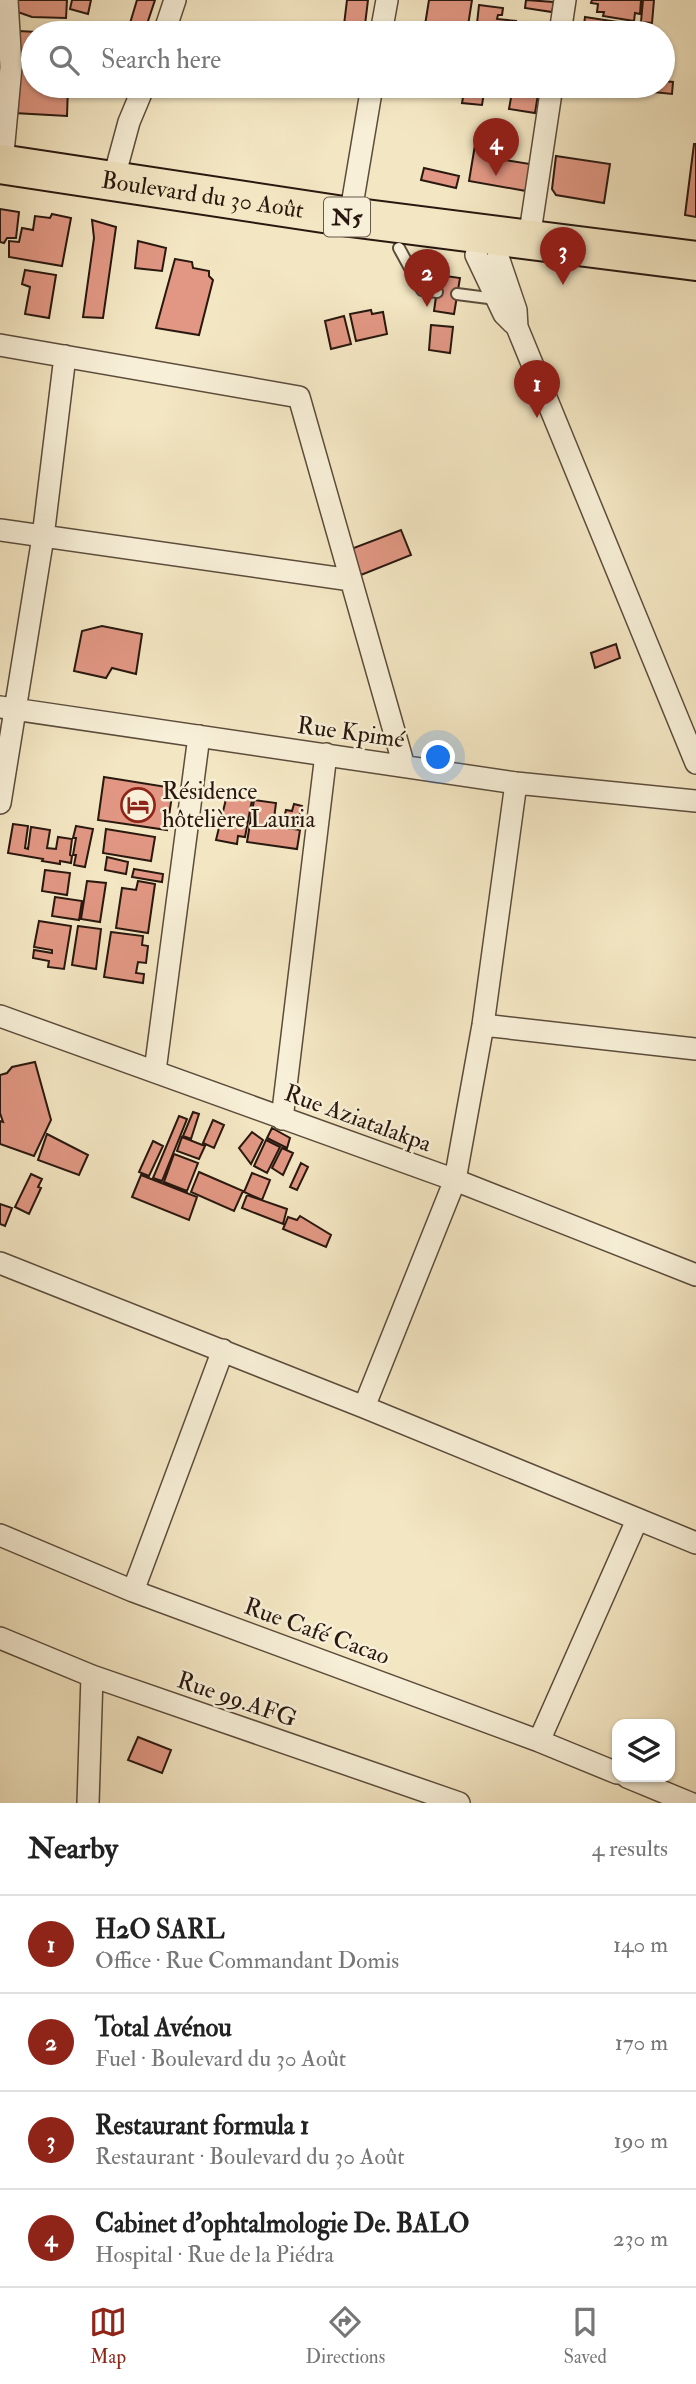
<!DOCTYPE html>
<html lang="en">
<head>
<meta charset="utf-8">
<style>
  body { margin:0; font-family:"IM FELL Double Pica",serif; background:#f2f2f2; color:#222 }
  .controls { position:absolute; right:21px; bottom:21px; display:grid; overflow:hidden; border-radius:14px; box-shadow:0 2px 5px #0004 }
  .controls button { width:63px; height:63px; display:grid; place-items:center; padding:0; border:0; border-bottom:2px solid #e0e0e0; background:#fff; color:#222; font:35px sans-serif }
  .you { position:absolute; left:439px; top:758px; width:24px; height:24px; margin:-18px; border:5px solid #fff; border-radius:50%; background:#1a73e8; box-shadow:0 0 0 10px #1a73e833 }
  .badge { display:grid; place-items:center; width:46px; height:46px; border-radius:50%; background:#8f2418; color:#fff; font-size:23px; font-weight:700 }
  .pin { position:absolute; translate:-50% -58px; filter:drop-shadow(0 2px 4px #0008) }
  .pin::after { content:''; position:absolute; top:37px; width:24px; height:21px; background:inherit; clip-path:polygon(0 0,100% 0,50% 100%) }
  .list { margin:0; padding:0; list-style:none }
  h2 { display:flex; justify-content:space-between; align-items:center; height:91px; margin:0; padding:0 28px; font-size:30px }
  h2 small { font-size:23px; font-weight:400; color:#767676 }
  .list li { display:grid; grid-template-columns:46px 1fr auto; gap:21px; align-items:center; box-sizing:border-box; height:98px; padding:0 28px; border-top:2px solid #e0e0e0 }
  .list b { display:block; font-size:26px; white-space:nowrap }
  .list p { margin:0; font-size:23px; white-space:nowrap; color:#767676 }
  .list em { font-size:23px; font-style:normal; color:#767676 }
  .icon { flex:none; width:38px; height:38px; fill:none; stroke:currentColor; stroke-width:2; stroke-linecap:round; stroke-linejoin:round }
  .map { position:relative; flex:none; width:696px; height:1803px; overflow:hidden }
  .search { position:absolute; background:#fff; box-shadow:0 2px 5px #0004; left:21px; right:21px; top:21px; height:77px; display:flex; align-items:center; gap:18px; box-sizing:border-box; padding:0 24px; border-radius:38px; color:#767676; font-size:26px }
  .sheet { height:483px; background:#fff }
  nav { display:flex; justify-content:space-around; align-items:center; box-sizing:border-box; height:98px; border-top:2px solid #e0e0e0; background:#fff; font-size:19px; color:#767676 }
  nav a { display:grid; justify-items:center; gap:4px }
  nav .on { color:#8f2418 }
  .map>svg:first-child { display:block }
</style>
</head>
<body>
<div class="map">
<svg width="696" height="1803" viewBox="0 0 696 1803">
  <rect width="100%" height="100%" fill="#f3e6c2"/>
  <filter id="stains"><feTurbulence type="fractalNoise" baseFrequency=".00286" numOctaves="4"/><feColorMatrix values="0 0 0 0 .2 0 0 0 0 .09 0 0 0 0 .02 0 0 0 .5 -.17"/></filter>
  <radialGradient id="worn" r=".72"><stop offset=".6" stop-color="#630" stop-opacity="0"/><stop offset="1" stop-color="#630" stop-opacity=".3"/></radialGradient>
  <path fill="#e19783" stroke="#29180f" stroke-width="2" d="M14 0H67L66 18 32 17 12 10Z
    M72 0H91L88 14 70 9Z
    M137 0H155L144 33 128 30Z
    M347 0H368L364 33H343Z
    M429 0H472L467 32 425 25Z
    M526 0 554 2 552 12 525 8Z
    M592 0H641L640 14 635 13 634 21 603 16 604 12H597L598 4 591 3Z
    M643 0H654L652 23 641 22Z
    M479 5 503 8 502 15H498L497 19 516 21 515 29 510 28V32L514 33H476Z
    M585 17 638 25 636 33H583Z
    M427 27 447 31V33H426Z
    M19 31 54 33H33V86H68L67 116 14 113Z
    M663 81 673 82 672 94 644 91 645 86H663Z
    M448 86H461L460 97 447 95Z
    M465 86H485L482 105 462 103Z
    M513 86 539 88 535 113 509 109Z
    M477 133 496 136 492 158 530 164 526 191 469 181Z
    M694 144H696V217L685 215Z
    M556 156 610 164 604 203 556 195 552 189Z
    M424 168 459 176 456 188 421 180Z
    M0 209 19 212 16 238H7L4 243 0 242Z
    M52 214 71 218 62 266 9 257V241L19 242 22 228 33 230 35 216 50 218Z
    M92 220 116 227 103 318 83 317 94 238Z
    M138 241 166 248 162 271 135 268Z
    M175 259 192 262 193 268 209 271V276L213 280 199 335 156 328Z
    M25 270 56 275 49 318 25 314 30 287 22 284Z
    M439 275 460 278 454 314 434 311Z
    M371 310 372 314 383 312 387 334 356 341 350 314Z
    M344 316 351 344 331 349 325 321Z
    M431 325 453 327 450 353 429 350Z
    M401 530 411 555 361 575 351 549Z
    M102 626 142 634 136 674 112 668 106 678 74 671 82 631Z
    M616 644 620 658 595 668 591 653Z
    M104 777 173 788 167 830 98 820Z
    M230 793 252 800 245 837 238 836 237 844 216 840 227 795 229 796Z
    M254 800 276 803 273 826 300 830 297 849 247 842Z
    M294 804 302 806 297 827 283 822 286 810 292 811Z
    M13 824 28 826 25 848 28 849 31 827 50 830 47 848 56 849 58 837 72 839 70 855 72 856 71 863 60 861V864L42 861 43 859 8 853Z
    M76 826 93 829 85 867 74 865 76 855H73L76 838H73Z
    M106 829 155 837 151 861 103 853Z
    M107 857 128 862 126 874 105 870Z
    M134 869 163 874 162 882 132 877Z
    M45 870 70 873 67 895 42 891Z
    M87 881 106 883 100 922 81 919Z
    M138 881 155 884 148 933 116 928 122 888 136 890Z
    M55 897 82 901 79 920 52 916Z
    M39 921 71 926 64 969 48 967 49 961 33 958 34 950 52 953V950L34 947Z
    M78 926 101 929 96 969 72 965Z
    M111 932 143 936 142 945 148 946 146 963 138 962 136 973 144 974 143 983 104 977Z
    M35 1062 51 1120 34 1156 0 1144V1121L3 1122 0 1113V1075L7 1073 12 1067Z
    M193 1112 199 1114 191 1139 183 1136Z
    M179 1116 187 1119 162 1181 153 1178Z
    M213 1120 224 1125 214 1148 203 1143Z
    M272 1128 290 1138 287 1148 267 1138Z
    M252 1132 263 1140 251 1164 239 1148Z
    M47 1134 88 1155 79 1175 38 1160Z
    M182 1137 205 1146 199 1159 177 1151Z
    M266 1140 280 1147 267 1173 254 1166Z
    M153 1141 163 1146 149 1176 139 1172Z
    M282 1148 293 1153 283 1175 272 1168Z
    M174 1154 198 1163 187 1191 164 1182Z
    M301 1163 308 1167 297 1190 290 1187Z
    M199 1172 243 1191 234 1211 191 1192Z
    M252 1173 270 1180 262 1200 244 1192Z
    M31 1174 42 1179 38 1187 41 1188 29 1214 15 1207Z
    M141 1175 197 1197 189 1220 132 1197Z
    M247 1195 287 1209 283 1224 242 1208Z
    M0 1204 12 1208 5 1226 0 1224Z
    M300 1216 331 1235 326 1247 283 1229 288 1217 297 1220Z
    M138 1737 171 1750 162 1773 128 1760Z"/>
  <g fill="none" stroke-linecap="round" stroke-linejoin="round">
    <g stroke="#5c4c3c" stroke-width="14">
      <path id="lane" d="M399 248 422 290 437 292
        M457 294 496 299"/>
    </g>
    <g stroke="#5c4c3c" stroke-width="24">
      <path id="street" d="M164 33 175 0
        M381 33 387 0
        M560 33 565 0
        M2 164 11 67 7 0
        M113 181 129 122 144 86
        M350 217 372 86
        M529 239 552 86
        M476 255 504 314 513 323
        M498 257 516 310 517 327 696 763
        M0 345 299 397 404 766
        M0 530 351 580
        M0 707 516 783 696 801
        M0 803 43 537 65 356
        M0 1016 455 1180 696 1275
        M483 1025 696 1049
        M155 1071 199 736
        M282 1119 326 754
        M0 1263 364 1407 696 1543
        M364 1407 455 1180 483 1025 516 783
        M0 1535 133 1591 539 1741 617 1773
        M133 1591 223 1350
        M0 1638 92 1676 459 1803
        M539 1741 637 1520
        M627 1777 690 1803
        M88 1803 92 1676"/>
    </g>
    <g stroke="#29180f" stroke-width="42">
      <g id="highway">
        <path id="s1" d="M0 164 350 217 696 261"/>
      </g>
    </g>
    <use href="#lane" stroke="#f7efd7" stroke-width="10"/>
    <use href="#street" stroke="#f7efd7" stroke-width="21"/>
    <use href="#highway" stroke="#f3e6c2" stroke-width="38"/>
  </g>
  <defs>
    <g id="hotel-ring" transform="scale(1.75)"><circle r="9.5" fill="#f7efd7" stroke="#8f2418" stroke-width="1.5"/><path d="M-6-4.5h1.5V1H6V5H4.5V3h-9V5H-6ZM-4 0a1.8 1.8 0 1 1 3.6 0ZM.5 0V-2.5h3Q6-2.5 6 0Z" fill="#8f2418"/></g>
  </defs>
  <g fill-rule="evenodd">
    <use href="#hotel-ring" x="138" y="805"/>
  </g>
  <g text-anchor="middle" stroke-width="5" stroke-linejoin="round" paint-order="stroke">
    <rect fill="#f7efd7" stroke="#67584b" stroke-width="2" x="324" y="197.5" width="46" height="39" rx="5"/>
    <g font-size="23" font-weight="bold" fill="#29180f">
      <text x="347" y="225">N5</text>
    </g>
    <g font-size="24" fill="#29180f" stroke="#f7efd7">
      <text dy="8" stroke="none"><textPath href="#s1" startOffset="205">Boulevard du 30 Août</textPath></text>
      <text transform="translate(351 732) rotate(8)" y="8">Rue Kpimé</text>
      <text transform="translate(358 1118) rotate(20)" y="8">Rue Aziatalakpa</text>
      <text transform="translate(317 1631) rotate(20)" y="8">Rue Café Cacao</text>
      <text transform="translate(237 1699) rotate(19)" y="8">Rue 99.AFG</text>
    </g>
    <g font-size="24" fill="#29180f" stroke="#f7efd7" text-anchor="start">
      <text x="162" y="799">Résidence<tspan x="162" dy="28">hôtelière Lauria</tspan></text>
    </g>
  </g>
  <rect width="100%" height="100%" filter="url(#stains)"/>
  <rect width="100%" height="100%" fill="url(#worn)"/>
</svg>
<div class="controls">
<button><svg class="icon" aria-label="layers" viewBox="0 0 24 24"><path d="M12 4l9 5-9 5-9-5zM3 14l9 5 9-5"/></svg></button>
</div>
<div class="you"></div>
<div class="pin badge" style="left:537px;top:418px">1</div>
<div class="pin badge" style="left:427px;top:307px">2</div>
<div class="pin badge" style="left:563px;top:285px">3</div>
<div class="pin badge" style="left:496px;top:176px">4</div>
<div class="search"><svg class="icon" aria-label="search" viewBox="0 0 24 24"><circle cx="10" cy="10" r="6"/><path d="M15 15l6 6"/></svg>Search here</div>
</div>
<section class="sheet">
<h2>Nearby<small>4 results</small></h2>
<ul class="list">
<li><span class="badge">1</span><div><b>H2O SARL</b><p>Office · Rue Commandant Domis</p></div><em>140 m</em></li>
<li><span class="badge">2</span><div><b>Total Avénou</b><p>Fuel · Boulevard du 30 Août</p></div><em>170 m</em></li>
<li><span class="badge">3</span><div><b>Restaurant formula 1</b><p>Restaurant · Boulevard du 30 Août</p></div><em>190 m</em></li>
<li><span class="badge">4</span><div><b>Cabinet d'ophtalmologie De. BALO</b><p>Hospital · Rue de la Piédra</p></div><em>230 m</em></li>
</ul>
</section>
<nav>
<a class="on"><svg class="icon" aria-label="map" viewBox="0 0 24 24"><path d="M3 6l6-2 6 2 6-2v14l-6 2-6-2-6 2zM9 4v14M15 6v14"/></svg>Map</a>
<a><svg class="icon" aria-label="directions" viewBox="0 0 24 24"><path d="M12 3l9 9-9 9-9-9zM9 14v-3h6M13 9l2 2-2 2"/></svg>Directions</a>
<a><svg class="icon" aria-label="saved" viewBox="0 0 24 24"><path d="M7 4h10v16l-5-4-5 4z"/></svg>Saved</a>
</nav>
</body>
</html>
